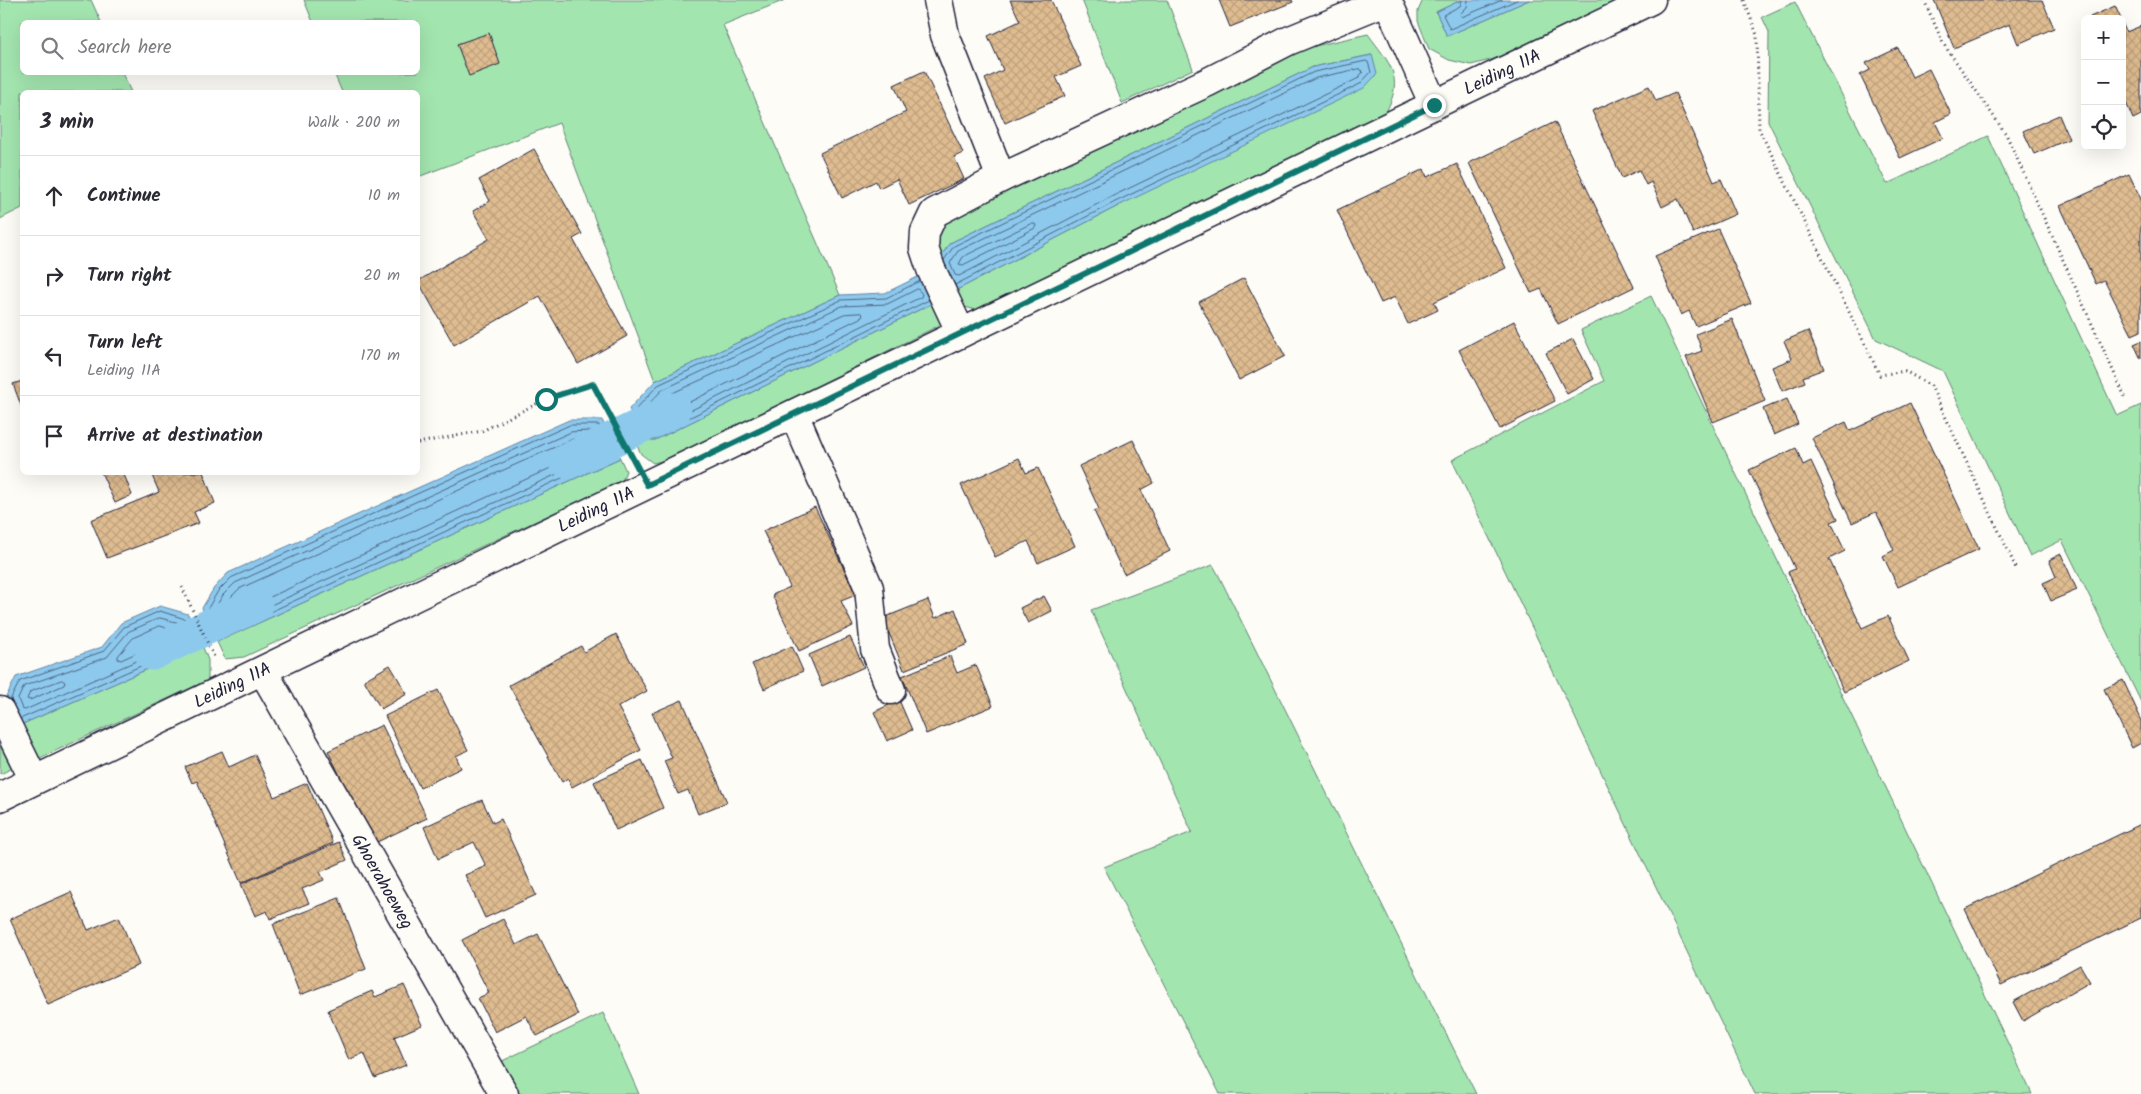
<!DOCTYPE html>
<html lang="en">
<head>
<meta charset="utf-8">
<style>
  body { margin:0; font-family:Kalam,sans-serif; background:#f2f2f3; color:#2b2b33 }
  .controls { position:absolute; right:15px; top:15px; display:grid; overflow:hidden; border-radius:8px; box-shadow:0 5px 20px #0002 }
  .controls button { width:45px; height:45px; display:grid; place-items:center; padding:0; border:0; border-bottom:1px solid #e1e1e2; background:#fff; color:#2b2b33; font:25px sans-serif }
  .stop { position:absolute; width:15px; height:15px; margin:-11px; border:4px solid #0f766e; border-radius:50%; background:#fff }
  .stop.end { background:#0f766e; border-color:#fff; box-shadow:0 1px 5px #0008 }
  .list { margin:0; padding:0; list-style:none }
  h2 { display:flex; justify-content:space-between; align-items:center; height:65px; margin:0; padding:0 20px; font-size:21px }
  h2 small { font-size:16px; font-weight:400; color:#7c7c81 }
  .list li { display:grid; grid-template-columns:32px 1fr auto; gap:15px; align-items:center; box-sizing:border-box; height:80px; padding:0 20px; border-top:1px solid #e1e1e2 }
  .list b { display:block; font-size:19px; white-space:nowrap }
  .list p { margin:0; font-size:16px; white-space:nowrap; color:#7c7c81 }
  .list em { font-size:16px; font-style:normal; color:#7c7c81 }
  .icon { flex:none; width:28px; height:28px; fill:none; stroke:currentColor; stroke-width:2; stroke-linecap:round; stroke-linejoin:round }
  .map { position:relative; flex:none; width:2141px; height:1094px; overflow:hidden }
  .search { position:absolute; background:#fff; box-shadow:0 5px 20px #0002; left:20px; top:20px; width:400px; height:55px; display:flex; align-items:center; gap:12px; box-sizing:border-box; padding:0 18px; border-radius:8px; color:#7c7c81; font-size:19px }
  .panel { position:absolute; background:#fff; box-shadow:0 5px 20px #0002; left:20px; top:90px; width:400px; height:385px; border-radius:8px }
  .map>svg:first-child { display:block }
</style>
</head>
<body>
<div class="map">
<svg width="2141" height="1094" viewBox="0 0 2141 1094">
  <defs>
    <pattern id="building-cross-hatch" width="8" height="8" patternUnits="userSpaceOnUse" patternTransform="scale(1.25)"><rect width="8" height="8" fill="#dfbc90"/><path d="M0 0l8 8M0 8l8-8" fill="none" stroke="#bfa17d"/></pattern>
  </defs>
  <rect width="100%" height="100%" fill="#fdfcf7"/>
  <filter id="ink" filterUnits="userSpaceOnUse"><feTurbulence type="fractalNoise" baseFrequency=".02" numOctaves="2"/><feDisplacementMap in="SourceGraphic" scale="10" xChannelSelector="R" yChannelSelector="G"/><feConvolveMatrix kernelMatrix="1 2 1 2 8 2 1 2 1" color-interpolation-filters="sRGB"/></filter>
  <g filter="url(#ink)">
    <path fill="#a3e5af" stroke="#628475" d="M0 0H91L101 22H22V72L122 73 131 92H22V208L0 219Z
      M304 0H785L723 25 840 295 655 381 559 123 418 177V92H342L334 73 418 72V22H313Z
      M1082 0H1167L1193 69 1122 103Z
      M1423 0H1461L1436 12 1447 36 1529 0H1618L1494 59 1471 65 1449 60 1429 49 1418 21V11Z
      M1795 2 1887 184 1988 136 2117 416 2141 405V702L2062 540 2030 556 1943 371 1876 339 1768 121 1769 32 1762 17Z
      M1368 34C1389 63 1405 76 1386 112L976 310 957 305 951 293 1118 206 1371 55 1313 67 950 243 937 262 935 225 1297 50Z
      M1651 296 1987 999 2032 1094H1755L1452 460 1604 381 1581 330Z
      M937 301 942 324 670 459 653 463 641 454 634 439 655 440Z
      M620 458 626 471 622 481 244 657 225 659 217 642Z
      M1213 565 1218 574 1476 1094H1220L1104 867 1192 832 1091 610Z
      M202 645 208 660V680L40 758 18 726Z
      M5 745 13 768 0 774V747Z
      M603 1013 639 1094H515L498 1063Z"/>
    <path fill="#8dc9ed" stroke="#6286a6" d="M1461 0H1529L1447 36 1436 12Z
      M1372 55 1377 74 1364 88 1118 206 951 293 937 262 950 243 1313 67Z
      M926 273 937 301 655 440 634 439 625 424 633 417 629 409 655 381 840 295 885 293Z
      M569 420H602L620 458 217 642 202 608 214 588 228 573Z
      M160 606 188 614 202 645 18 726 5 699 16 677 102 647 121 623Z"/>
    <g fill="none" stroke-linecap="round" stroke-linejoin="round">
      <path stroke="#4d6582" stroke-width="1" d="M1462 0 1460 6 1443 15 1450 29 1517 0
        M1468 0 1467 7 1460 14 1462 17 1502 0
        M1360 69 1363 72 1357 79 1113 196 959 276 955 275 950 263 958 251 1316 78Z
        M1033 223 1036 225 1035 228 963 265 959 264 963 257Z
        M944 260 954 246 1314 72 1366 61 1368 62 1371 72 1360 84 1115 202 955 285
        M920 281 886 298 841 300 658 385 636 409 638 418 633 426 638 434 654 435 929 300
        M918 289 922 294 921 297 653 429 641 427 644 418 643 410 662 390 842 306 887 304Z
        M861 313 863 315 862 317 655 419 652 418V412L666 396 844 314Z
        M570 425H599L612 455 222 634 219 633 208 608 218 591 231 578Z
        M595 431 604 450 603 453 225 626 222 625 215 608 223 595 235 583 571 432Z
        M573 439H590L594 448 229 616 226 615 224 608 229 599 239 589Z
        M160 618 180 623 186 639 25 710 22 709 18 699 24 686 107 657 128 632Z
        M160 626 174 630 176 635 121 660 118 659V656L133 638Z
        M62 680 65 682 64 685 30 700 27 699 30 692Z
        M12 703 11 698 20 681 104 651 124 627 160 611 185 619 194 640 193 643 20 719"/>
      <path stroke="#8dc9ed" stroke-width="35" d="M567 461 674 410
        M152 653 255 605"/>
    </g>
    <path fill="url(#building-cross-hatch)" stroke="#22223b" d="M1010 0H1051L1081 66 1056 77 1065 96 1005 123 985 79 1003 70 988 36 1020 21Z
      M1219 0H1292L1293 2 1230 27Z
      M1934 0H2042L2054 28 2018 44 2010 24 1954 48Z
      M2115 6 2121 19H2091L2090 17Z
      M2122 22 2126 32 2141 26V115L2133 119 2122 93Z
      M489 33 500 64 469 76 457 44Z
      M1898 48 1912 77 1929 69 1951 114 1935 122 1943 138 1900 158 1860 75 1870 70 1866 63Z
      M924 71 963 153 954 157 964 179 909 205 897 179 879 188 876 181 842 198 820 153 906 112 894 85Z
      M1649 86 1656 101 1675 93 1714 182 1721 179 1736 214 1693 233 1678 199 1662 207 1651 182 1646 185 1639 170 1622 178 1592 111Z
      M2059 115 2069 139 2034 154 2023 131Z
      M1555 122 1634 287 1558 324 1541 289 1531 293 1469 163Z
      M534 149 582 234 573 239 627 336 578 364 540 296 454 345 418 281 489 239 473 211 490 201 479 180Z
      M1457 164 1506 268 1434 302 1438 310 1408 324 1395 297 1381 303 1337 210 1424 169 1427 177Z
      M2129 174 2141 199V331L2132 335 2104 280 2096 284 2060 206Z
      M1718 229 1751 303 1696 326 1689 311 1681 315 1655 256Z
      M1244 278 1285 356 1239 380 1199 302Z
      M1732 319 1765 401 1713 422 1686 357 1702 351 1696 334Z
      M1514 321 1555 401 1500 429 1459 350Z
      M1808 331 1824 369 1803 377 1805 382 1782 391 1772 367 1792 359 1784 341Z
      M1573 339 1594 379 1567 394 1546 353Z
      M2141 341V359L2134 344Z
      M22 381V408L13 384Z
      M1787 399 1798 424 1774 435 1763 409Z
      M1910 403 1979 549 1898 587 1883 556 1894 550 1876 512 1852 523 1812 438 1846 422 1850 431Z
      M1133 440 1154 483 1141 490 1170 551 1124 574 1094 511 1099 509 1079 466Z
      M1796 448 1803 465 1811 461 1838 519 1831 522 1845 551 1829 559 1862 628 1888 616 1909 661 1844 692 1788 572 1795 569 1749 470Z
      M1019 458 1026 473 1038 468 1075 546 1038 563 1028 541 995 557 961 485Z
      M101 472H123L132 495 115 503Z
      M203 472 215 503 194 512 199 523 107 558 91 520 159 492 151 473Z
      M815 507 856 595 841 601 853 626 799 651 772 595 790 587 763 531Z
      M2061 554 2077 590 2051 601 2043 583 2056 577 2049 560Z
      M1044 596 1052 611 1028 623 1020 608Z
      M928 600 935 618 955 609 968 644 904 670 883 618Z
      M616 634 647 691 618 707 641 750 572 787 568 778 562 782 509 685 581 646 584 652Z
      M850 637 864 667 822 686 809 655Z
      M792 646 803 671 764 689 752 664Z
      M950 656 957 673 976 665 993 706 926 734 902 676Z
      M390 665 407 694 381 709 364 680Z
      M2123 680 2141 719V743L2132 748 2104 689Z
      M438 690 468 750 456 756 461 768 420 788 385 716Z
      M682 700 727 802 698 814 688 790 678 794 664 761 672 758 652 713Z
      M899 700 912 730 887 741 874 712Z
      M382 725 427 818 373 844 328 751Z
      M222 751 229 767 255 755 274 797 307 783 333 843 241 883 197 781 192 783 185 767Z
      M642 760 663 808 616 830 594 782Z
      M482 800 493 823 501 819 536 895 485 918 465 875 486 866 474 842 438 859 424 827Z
      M2141 824V918L2001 985 1965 909Z
      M339 842 347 860 320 872 324 880 302 889 309 903 270 919 267 911 255 916 241 884Z
      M71 892 88 930 119 917 139 965 48 1005 10 919Z
      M339 898 366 969 300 995 273 924Z
      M503 919 516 945 538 934 578 1015 537 1036 526 1016 495 1032 478 998 489 993 462 940Z
      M2080 965 2090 982 2023 1021 2013 1002Z
      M404 985 422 1025 394 1037 406 1065 375 1078 364 1053 349 1060 328 1010 372 991 375 997Z"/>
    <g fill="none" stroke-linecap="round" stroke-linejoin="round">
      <g stroke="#22223b" stroke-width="31">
        <g id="minor">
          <path d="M938 0 945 35 1001 178"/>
          <path d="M1387 0 1434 105"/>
          <path d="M961 333 931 269 924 248 925 232 934 213 1001 178 1208 82 1288 41 1388 0"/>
          <path d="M794 414 869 588 875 649 891 690"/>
          <path id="s1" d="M263 671 504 1094"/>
          <path d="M0 711 34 780"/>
          <path id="s2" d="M0 797 1651 0"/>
        </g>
      </g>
      <path stroke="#22223b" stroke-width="3" stroke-dasharray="1 4" stroke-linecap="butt" d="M1744 0 1757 35 1759 129 1880 375 1905 371 1931 386 2017 570
        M1924 0 1943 43 2006 134 2125 397
        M418 443 482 431 546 399 593 384 632 458
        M182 587 215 659"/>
      <use href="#minor" stroke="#fdfcf7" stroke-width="28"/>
    </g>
  </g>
  <g fill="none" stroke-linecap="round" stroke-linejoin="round" filter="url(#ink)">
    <path stroke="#0f766e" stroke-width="6" d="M546 399 593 384 647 485 1434 105"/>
  </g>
  <g text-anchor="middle" stroke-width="4.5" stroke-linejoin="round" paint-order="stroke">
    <g font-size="18" fill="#22223b" stroke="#fdfcf7">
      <text dy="6" stroke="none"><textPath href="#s2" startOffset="1668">Leiding 11A</textPath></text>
      <text dy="6" stroke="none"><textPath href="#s2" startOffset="662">Leiding 11A</textPath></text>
      <text dy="6" stroke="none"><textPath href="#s2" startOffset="258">Leiding 11A</textPath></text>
      <text dy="6" stroke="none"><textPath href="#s1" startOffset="242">Ghoerahoeweg</textPath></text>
    </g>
  </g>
</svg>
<div class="controls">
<button>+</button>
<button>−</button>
<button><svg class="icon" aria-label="locate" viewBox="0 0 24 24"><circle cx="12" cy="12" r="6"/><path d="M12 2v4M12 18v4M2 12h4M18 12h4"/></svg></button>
</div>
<div class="stop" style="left:546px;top:399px"></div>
<div class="stop end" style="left:1434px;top:105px"></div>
<div class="search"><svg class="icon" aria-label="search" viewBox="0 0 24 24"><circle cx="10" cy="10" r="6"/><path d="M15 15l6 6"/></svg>Search here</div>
<section class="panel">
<h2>3 min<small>Walk · 200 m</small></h2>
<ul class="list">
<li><svg class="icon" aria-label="ahead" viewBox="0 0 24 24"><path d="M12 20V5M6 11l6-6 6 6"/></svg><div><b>Continue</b></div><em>10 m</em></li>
<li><svg class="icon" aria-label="right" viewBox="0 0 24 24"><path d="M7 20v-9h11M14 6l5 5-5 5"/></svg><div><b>Turn right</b></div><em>20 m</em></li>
<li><svg class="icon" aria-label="left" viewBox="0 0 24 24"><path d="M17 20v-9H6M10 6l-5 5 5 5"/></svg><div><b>Turn left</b><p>Leiding 11A</p></div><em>170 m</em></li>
<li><svg class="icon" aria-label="arrive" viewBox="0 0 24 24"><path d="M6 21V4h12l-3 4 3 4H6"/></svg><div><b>Arrive at destination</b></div></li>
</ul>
</section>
</div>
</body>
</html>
